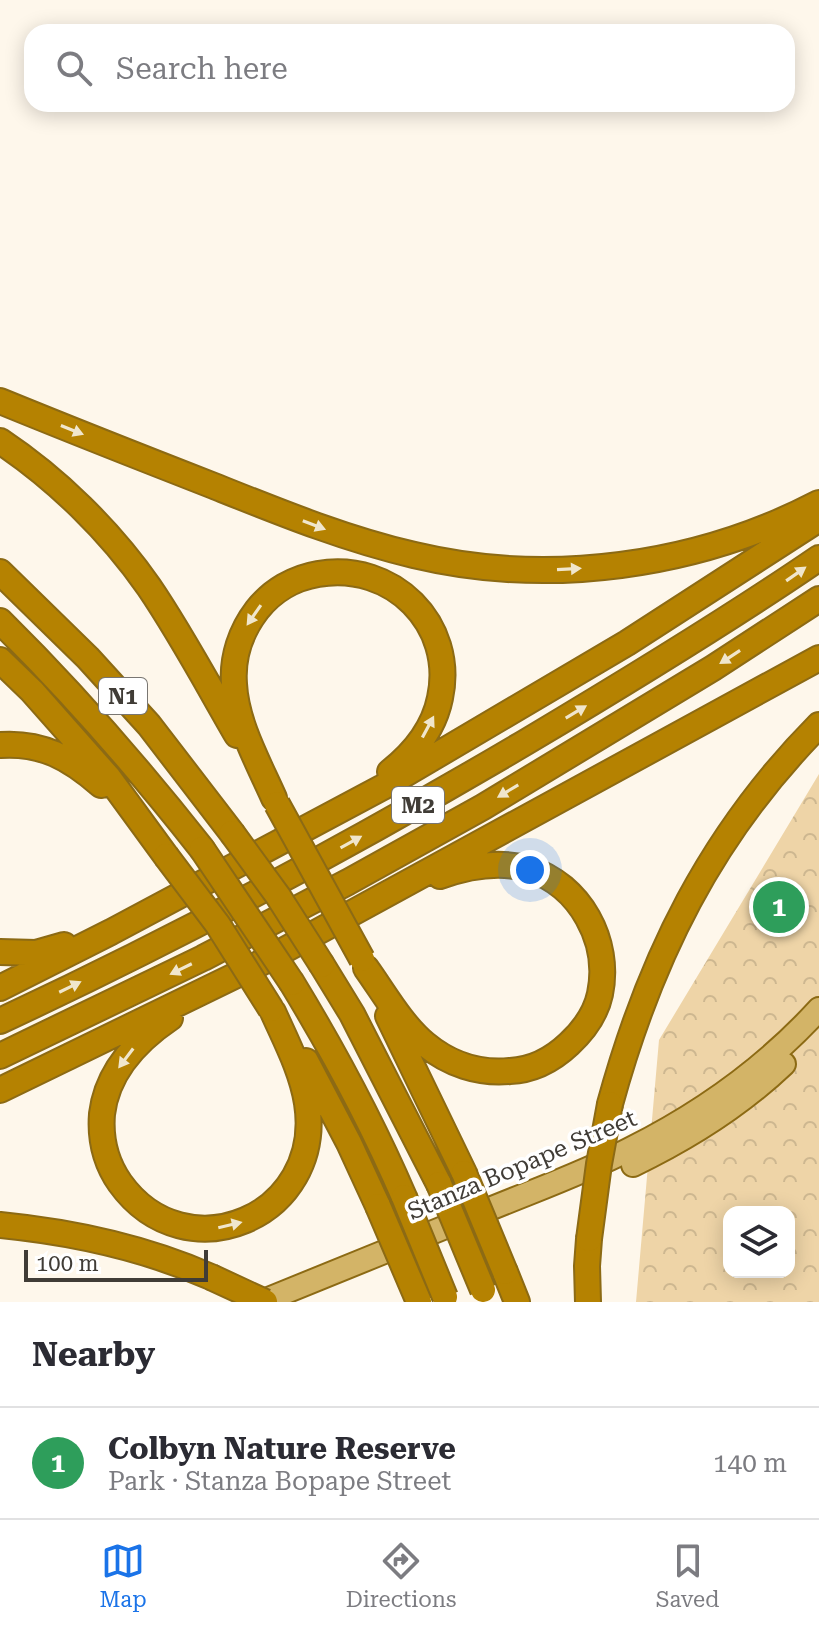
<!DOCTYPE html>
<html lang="en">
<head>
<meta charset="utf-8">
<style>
  body { margin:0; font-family:"Roboto Serif",serif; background:#f7f7f7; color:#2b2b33 }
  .controls { position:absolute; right:24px; bottom:24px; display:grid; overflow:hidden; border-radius:16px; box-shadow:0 4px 20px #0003 }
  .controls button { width:72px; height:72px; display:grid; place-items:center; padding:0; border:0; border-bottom:2px solid #e1e1e2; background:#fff; color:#2b2b33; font:40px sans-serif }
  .scale { position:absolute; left:24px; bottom:20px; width:184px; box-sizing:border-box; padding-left:8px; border:4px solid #403c36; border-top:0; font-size:22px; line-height:28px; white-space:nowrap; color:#403c36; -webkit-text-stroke:6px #fff; paint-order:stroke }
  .you { position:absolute; left:530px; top:870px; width:28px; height:28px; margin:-20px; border:6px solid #fff; border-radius:50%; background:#1a73e8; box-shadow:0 0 0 12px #1a73e833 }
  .badge { display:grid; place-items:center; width:52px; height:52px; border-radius:50%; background:#1a73e8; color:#fff; font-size:26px; font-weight:700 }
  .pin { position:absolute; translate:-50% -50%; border:4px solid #fff; box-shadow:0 2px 8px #0006 }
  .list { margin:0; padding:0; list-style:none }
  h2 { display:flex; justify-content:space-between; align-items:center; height:104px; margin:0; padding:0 32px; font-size:34px }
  h2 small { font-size:26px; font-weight:400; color:#7c7c81 }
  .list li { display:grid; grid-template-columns:52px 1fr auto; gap:24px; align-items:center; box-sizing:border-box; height:112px; padding:0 32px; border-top:2px solid #e1e1e2 }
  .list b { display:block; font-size:30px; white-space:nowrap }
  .list p { margin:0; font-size:26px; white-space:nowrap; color:#7c7c81 }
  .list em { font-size:26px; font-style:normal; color:#7c7c81 }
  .icon { flex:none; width:44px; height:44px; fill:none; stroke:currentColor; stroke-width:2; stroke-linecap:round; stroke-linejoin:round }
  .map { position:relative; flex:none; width:819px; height:1302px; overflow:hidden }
  .search { position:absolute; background:#fff; box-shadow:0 4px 20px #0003; left:24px; right:24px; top:24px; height:88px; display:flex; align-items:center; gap:20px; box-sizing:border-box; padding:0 28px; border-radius:24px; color:#7c7c81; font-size:30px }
  .sheet { height:216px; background:#fff }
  nav { display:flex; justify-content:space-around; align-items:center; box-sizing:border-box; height:112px; border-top:2px solid #e1e1e2; background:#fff; font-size:22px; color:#7c7c81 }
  nav a { display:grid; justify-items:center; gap:4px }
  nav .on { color:#1a73e8 }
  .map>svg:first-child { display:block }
</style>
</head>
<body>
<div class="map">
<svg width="819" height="1302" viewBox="0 0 819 1302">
  <defs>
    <pattern id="park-crowns" width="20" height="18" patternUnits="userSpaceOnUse" patternTransform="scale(2)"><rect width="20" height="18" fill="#eed4a7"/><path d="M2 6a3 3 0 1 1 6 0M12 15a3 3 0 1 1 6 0" fill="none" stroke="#cdb790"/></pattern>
  </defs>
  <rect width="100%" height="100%" fill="#fef7eb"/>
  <path fill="url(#park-crowns)" fill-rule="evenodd" d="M819 774V1302H636L659 1040ZM729 1212H789V1272H729Z"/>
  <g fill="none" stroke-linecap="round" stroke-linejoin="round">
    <g stroke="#8c6a14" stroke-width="26">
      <path id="major" d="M633 1165C687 1139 741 1105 784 1064
        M261 1302C334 1272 407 1243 480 1213 530 1192 582 1174 630 1149 700 1114 766 1067 819 1009"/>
    </g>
    <g stroke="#8c6a14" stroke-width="28">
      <path id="highway" d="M0 401C71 430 142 458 214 486 279 512 345 539 414 555 548 587 696 567 819 503
        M0 441C57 479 110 531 149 587 181 634 208 685 237 735
        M0 572 88 658 149 725 232 833
        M0 621C73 693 139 769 202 849
        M0 660 32 691 109 778 166 856
        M0 745C42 742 70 758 101 785
        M274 798C258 762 236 723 234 684 232 657 241 631 257 610 272 591 294 578 318 574 392 561 456 624 440 698 434 728 414 753 390 772
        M0 952 36 953 64 945
        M322 965 352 1014 439 1184
        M366 968C384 993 401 1024 425 1044 449 1064 479 1074 510 1071 533 1070 552 1060 569 1044 583 1031 596 1013 600 994 611 941 580 885 529 869 498 860 468 866 440 876
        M292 983C334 1052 372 1123 404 1197
        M0 988 111 932 383 787 627 643 819 519
        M388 1016 464 1173
        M170 1018C136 1041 107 1072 102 1114 100 1139 106 1163 120 1183 186 1275 325 1217 307 1103 302 1071 286 1041 273 1012
        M0 1021C180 937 355 843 526 742 625 683 724 623 819 558
        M0 1056 203 958 348 882 483 807 713 668 819 599
        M306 1061 349 1143 378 1206
        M0 1090 257 965 819 658
        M610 1104C650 958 711 834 819 725
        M0 1225C71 1232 145 1248 211 1277
        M505 1272 517 1302
        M588 1302 587 1266 589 1239"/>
    </g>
    <use href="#major" stroke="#d3b467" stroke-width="22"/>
    <use href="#highway" stroke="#b58201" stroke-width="24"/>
    <g stroke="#8c6a14" stroke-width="28" stroke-linecap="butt">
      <path id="highway-bridge" d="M277 804 362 959
        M232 833 278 896 322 965
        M202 849 292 983
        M166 856 218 925 271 1009
        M464 1173 505 1272
        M439 1184 483 1290
        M404 1197 445 1297
        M378 1206 419 1302
        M589 1239 599 1164 610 1104
        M211 1277 265 1302"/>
    </g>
    <use href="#highway-bridge" stroke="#b58201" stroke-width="24"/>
  </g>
  <defs><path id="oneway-solid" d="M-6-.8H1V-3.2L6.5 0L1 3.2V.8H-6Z" transform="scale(2)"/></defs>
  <g fill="#f0e6cc">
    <use href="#oneway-solid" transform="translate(72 430) rotate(22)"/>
    <use href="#oneway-solid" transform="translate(314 525) rotate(21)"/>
    <use href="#oneway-solid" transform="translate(569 569) rotate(-3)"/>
    <use href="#oneway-solid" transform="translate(796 574) rotate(-35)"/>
    <use href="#oneway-solid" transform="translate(254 615) rotate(125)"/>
    <use href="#oneway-solid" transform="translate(730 657) rotate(147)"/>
    <use href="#oneway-solid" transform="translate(576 712) rotate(-31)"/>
    <use href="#oneway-solid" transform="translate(428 727) rotate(-62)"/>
    <use href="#oneway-solid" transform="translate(508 791) rotate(149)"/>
    <use href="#oneway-solid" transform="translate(351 842) rotate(-29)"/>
    <use href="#oneway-solid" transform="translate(181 969) rotate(154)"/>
    <use href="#oneway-solid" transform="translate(70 987) rotate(-26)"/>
    <use href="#oneway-solid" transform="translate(126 1058) rotate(127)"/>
    <use href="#oneway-solid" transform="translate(230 1225) rotate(-13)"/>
  </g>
  <g text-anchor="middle" stroke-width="7" stroke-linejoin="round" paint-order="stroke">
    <g fill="#fff" stroke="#797672" stroke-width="2">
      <rect x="99" y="678" width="48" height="36" rx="6"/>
      <rect x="392" y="787" width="52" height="36" rx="6"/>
    </g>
    <g font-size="22" font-weight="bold" fill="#403c36">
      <text x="123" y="704">N1</text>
      <text x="418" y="813">M2</text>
    </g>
    <g font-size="24" fill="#403c36" stroke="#fff">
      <text transform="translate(522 1165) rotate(-23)" y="8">Stanza Bopape Street</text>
    </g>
  </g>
</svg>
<div class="controls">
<button><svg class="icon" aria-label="layers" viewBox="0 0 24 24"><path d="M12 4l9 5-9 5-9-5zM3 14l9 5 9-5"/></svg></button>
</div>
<div class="scale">100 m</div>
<div class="you"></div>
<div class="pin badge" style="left:779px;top:907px;background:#2e9e5b">1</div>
<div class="search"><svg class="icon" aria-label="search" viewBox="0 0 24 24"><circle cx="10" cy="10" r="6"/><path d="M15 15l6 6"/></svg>Search here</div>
</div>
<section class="sheet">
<h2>Nearby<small></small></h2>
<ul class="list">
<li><span class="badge" style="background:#2e9e5b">1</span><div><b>Colbyn Nature Reserve</b><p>Park · Stanza Bopape Street</p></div><em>140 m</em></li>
</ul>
</section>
<nav>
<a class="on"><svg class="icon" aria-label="map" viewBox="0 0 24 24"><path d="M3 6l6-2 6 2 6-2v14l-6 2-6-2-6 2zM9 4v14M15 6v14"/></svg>Map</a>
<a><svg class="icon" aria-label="directions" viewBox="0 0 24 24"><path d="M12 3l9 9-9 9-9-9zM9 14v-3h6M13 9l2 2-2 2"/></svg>Directions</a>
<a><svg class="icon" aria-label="saved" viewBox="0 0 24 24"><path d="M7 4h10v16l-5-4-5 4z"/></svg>Saved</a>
</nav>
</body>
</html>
